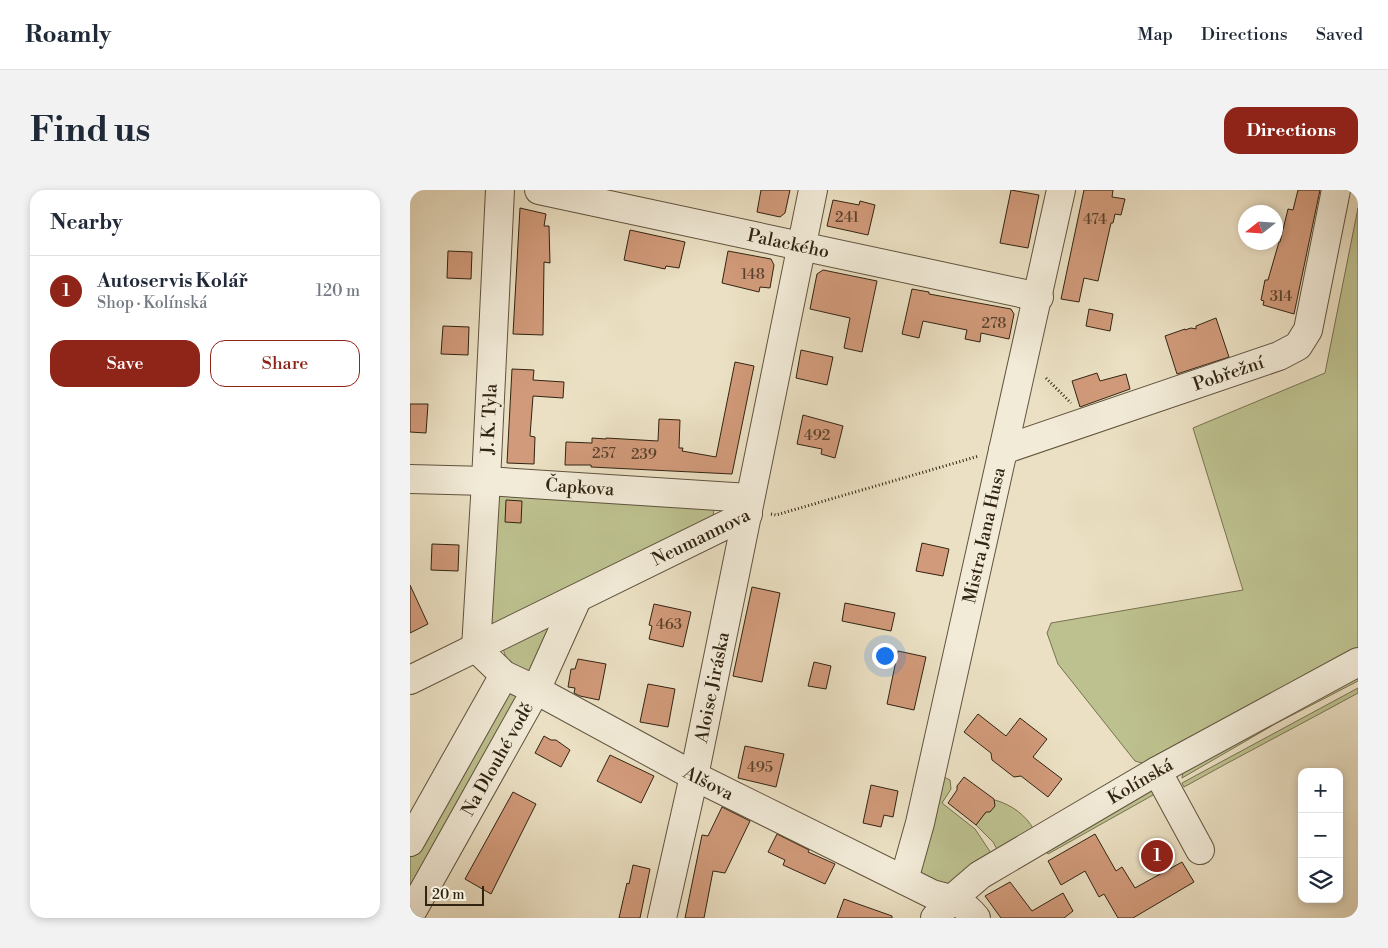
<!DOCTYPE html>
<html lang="en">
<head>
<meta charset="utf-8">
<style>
  body { margin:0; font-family:"Libre Bodoni",serif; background:#f2f2f3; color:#1f2937 }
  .controls { position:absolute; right:15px; bottom:15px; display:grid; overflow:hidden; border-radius:10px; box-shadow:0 2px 8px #0003 }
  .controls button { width:45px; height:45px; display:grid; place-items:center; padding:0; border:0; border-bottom:1px solid #e0e1e3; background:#fff; color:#1f2937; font:25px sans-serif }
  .compass { position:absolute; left:828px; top:15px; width:45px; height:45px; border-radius:50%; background:#fff; box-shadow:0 2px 8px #0003; rotate:253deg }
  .scale { position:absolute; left:15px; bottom:12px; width:59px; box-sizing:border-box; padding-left:5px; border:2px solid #312412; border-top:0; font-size:14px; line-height:18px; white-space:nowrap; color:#312412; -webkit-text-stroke:4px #f2ebd8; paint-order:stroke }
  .you { position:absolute; left:474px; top:465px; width:18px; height:18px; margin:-12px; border:4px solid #fff; border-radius:50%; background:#1a73e8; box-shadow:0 0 0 8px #1a73e833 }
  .badge { display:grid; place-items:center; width:32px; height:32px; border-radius:50%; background:#8f2418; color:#fff; font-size:16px; font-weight:700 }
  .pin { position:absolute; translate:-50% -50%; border:2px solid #fff; box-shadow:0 1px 5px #0006 }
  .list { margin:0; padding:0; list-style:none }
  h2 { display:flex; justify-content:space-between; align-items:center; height:65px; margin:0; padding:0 20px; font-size:21px }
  h2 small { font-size:16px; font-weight:400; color:#747a83 }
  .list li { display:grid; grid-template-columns:32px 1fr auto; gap:15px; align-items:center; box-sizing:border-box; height:70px; padding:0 20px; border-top:1px solid #e0e1e3 }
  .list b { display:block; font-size:19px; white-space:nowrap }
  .list p { margin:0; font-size:16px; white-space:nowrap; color:#747a83 }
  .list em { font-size:16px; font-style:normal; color:#747a83 }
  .actions { display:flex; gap:10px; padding:15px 20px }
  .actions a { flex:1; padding:11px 0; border:1px solid #8f2418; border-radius:15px; text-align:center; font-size:18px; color:#8f2418 }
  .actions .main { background:#8f2418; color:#fff }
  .icon { flex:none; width:28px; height:28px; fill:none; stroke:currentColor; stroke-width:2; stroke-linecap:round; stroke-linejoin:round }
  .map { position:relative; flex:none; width:948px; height:728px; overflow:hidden; border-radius:15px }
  header { display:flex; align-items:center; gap:30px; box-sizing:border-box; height:70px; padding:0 25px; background:#fff; border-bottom:1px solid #e0e1e3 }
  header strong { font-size:24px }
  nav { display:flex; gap:28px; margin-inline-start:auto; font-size:18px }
  .intro { display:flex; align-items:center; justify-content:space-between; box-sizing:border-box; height:120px; padding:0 30px }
  h1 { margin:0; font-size:35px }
  .button { padding:12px 22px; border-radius:15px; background:#8f2418; color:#fff; font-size:18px; font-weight:700 }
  main { display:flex; gap:30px; padding:0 30px }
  aside { flex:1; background:#fff; border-radius:15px; box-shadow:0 2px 8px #0003 }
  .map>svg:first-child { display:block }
</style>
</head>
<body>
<header>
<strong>Roamly</strong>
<nav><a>Map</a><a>Directions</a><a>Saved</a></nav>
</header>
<div class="intro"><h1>Find us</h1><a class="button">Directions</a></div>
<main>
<aside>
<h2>Nearby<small></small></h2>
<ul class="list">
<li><span class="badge">1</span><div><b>Autoservis Kolář</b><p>Shop · Kolínská</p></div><em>120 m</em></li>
</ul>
<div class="actions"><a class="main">Save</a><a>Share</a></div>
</aside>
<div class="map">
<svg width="948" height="728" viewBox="0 0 948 728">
  <rect width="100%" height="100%" fill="#ebe0c3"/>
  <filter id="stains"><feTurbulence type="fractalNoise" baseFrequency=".004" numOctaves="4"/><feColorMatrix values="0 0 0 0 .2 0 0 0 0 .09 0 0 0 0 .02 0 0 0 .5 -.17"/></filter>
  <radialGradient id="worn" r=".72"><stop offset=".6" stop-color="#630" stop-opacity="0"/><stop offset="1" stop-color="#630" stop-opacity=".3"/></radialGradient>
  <path fill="#bdc18f" stroke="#777250" d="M948 18V458L739 575 725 571 648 474 637 443 641 433 833 400 783 238 915 183Z
    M88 299 304 319 303 326 86 434 79 435Z
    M143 435 126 481 113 483C104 475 91 468 94 454Z
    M948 481V491L865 534 772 588 773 582Z
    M96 498 111 506 0 711V663Z
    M948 498V503C890 535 831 565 774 597L772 593Z
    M534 587 540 590 541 599 532 613 565 639 581 663 545 692C528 696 521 695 508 684Z
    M739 600H752L638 664 634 659Z
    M585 610C602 615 616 625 624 640L588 661 583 652 566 635Z"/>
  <path fill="#d19a7a" stroke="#312412" d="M351 0H380L375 23 370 27 347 22Z
    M601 0 629 5 618 58 590 53Z
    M674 0H703L702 7 715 9 711 25 705 24 703 33H701L688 91 674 88 669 112 651 109Z
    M888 0H910L884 124 853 115 854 111 851 110 855 90H858L869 52H870L878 19 883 20Z
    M423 10 449 15 450 11 465 15 458 45 417 36Z
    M110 18 136 24 134 36H139L140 73 134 72 133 145 103 144Z
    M220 40 275 52 269 78 256 76 255 79 214 70Z
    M38 61 62 62 61 89 37 88Z
    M318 61 361 69 364 75 360 98 350 97 349 102 312 93Z
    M413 80 467 91 452 162 434 158 440 128 400 119 407 84Z
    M502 99 519 102V104L601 119 604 124 599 149 571 143 570 152 555 149 557 140 513 131 509 148 492 144Z
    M679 119 703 124 700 141 676 136Z
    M806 128 819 167 767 184 755 146 775 139V140L781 138 786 139V136Z
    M33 136 59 137 58 165 31 164Z
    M391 160 423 167 417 195 386 188Z
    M325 172 344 176 322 284 181 277V275H155L156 252 182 253V248L196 249V248L248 251 249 229 270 230 269 258H273L272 261 306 267Z
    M102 179 124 180 123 190 154 192 153 208 123 206 120 246 125 247 124 274 97 273Z
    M687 183 690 191 716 184 720 199 670 217 662 191Z
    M0 214H18L16 243 0 242Z
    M393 225 433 236 425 268 411 264 412 259 387 254Z
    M96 310 112 311 111 333 95 332Z
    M512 353 539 359 533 386 506 381Z
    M22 354 49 355 48 381 21 380Z
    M0 395 18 434 0 443Z
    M342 397 370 403 352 492 323 486Z
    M435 413 485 423 481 441 432 431Z
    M244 414 281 422 273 457 239 449 242 436 239 435Z
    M488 461 516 467 504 520 477 514Z
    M168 469 196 474 189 510 170 506 164 503 165 498 158 497 161 479H165Z
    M404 472 421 476 416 499 398 496Z
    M238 494 265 499 258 537 230 532Z
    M568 524 596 546 610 528 637 549 623 567 652 589 638 607 611 586 604 587 582 570 581 563 554 542Z
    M134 546 141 550H146L160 560 151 577 125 563Z
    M335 556 374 564 366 597 328 588Z
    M200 565 244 586 231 613 187 591Z
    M554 587 584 609 585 616 580 622H576L566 635 538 613 547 600V596Z
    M461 595 488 601 483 627 474 625 471 637 453 633Z
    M103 602 126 614 81 704 55 689Z
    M312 617 340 631 315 683 303 681 294 728H275L292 645 298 646Z
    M367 644 399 660 398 662 425 674 415 694 373 675 375 670 358 662Z
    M685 644 706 681 712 677 725 698 772 672 784 692 723 728H708L694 704 689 707 675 681 651 695 638 671Z
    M223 675 240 679 230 728H209L217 693 219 694Z
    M600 692 622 721 653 703 663 721 654 728H591L575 706Z
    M434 709 482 726V728H427Z"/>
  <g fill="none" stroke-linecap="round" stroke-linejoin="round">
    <g stroke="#60533e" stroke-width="30">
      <g id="minor">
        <path id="s1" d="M90 0 76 291 66 458 94 485 126 500 284 586 522 704C542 709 552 711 566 728"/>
        <path id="s2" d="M129 0 629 107"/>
        <path id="s3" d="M593 260 869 166 888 156 898 140 926 0"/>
        <path id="s4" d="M0 289 76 291 339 308"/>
        <path id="s5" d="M0 490 338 324"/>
        <path d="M747 581 790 660"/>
        <path d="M0 652 94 485"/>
        <path id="s6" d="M494 690 510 633 651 0"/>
        <path id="s7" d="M0 725 126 500 167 409"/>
        <path id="s8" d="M252 728 284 586 403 0"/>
        <path id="s9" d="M525 728 542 709 570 685 747 581 948 472"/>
      </g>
    </g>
    <path stroke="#312412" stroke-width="3" stroke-dasharray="1 2.5" stroke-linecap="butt" d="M636 188 661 213
      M361 324 366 325 569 266"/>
    <use href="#minor" stroke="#f2ebd8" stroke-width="28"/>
  </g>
  <g text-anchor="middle" stroke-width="4" stroke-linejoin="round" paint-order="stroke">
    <g font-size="15" fill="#59422c">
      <text x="437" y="32">241</text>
      <text x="685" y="34">474</text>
      <text x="343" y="89">148</text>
      <text x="871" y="111">314</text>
      <text x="584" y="138">278</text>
      <text x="407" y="250">492</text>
      <text x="194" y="268">257</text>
      <text x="234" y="269">239</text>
      <text x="259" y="439">463</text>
      <text x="350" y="582">495</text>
    </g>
    <g font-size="18" fill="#312412" stroke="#f2ebd8">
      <text dy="6" stroke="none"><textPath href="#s2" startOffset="255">Palackého</textPath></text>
      <text dy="6" stroke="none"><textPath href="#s3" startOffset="238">Pobřežní</textPath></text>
      <text transform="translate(79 229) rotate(-87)" y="6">J. K. Tyla</text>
      <text dy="6" stroke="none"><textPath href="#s4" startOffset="170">Čapkova</textPath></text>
      <text dy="6" stroke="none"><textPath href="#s5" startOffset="324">Neumannova</textPath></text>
      <text dy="6" stroke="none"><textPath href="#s6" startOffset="354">Mistra Jana Husa</textPath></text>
      <text dy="6" stroke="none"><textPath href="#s8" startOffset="236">Aloise Jiráska</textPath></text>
      <text dy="6" stroke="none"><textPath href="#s7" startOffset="179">Na Dlouhé vodě</textPath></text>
      <text dy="6" stroke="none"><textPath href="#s9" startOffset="248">Kolínská</textPath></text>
      <text dy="6" stroke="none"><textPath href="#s1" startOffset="729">Alšova</textPath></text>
    </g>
  </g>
  <rect width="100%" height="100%" filter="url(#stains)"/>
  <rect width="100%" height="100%" fill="url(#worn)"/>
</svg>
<div class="controls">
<button>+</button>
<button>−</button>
<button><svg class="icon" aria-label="layers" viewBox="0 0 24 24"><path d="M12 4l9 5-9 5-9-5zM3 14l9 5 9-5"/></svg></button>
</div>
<svg class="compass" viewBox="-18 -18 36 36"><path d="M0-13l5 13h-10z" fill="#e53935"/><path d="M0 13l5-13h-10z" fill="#747a83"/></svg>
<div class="scale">20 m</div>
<div class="you"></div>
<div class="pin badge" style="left:747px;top:666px">1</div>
</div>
</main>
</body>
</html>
